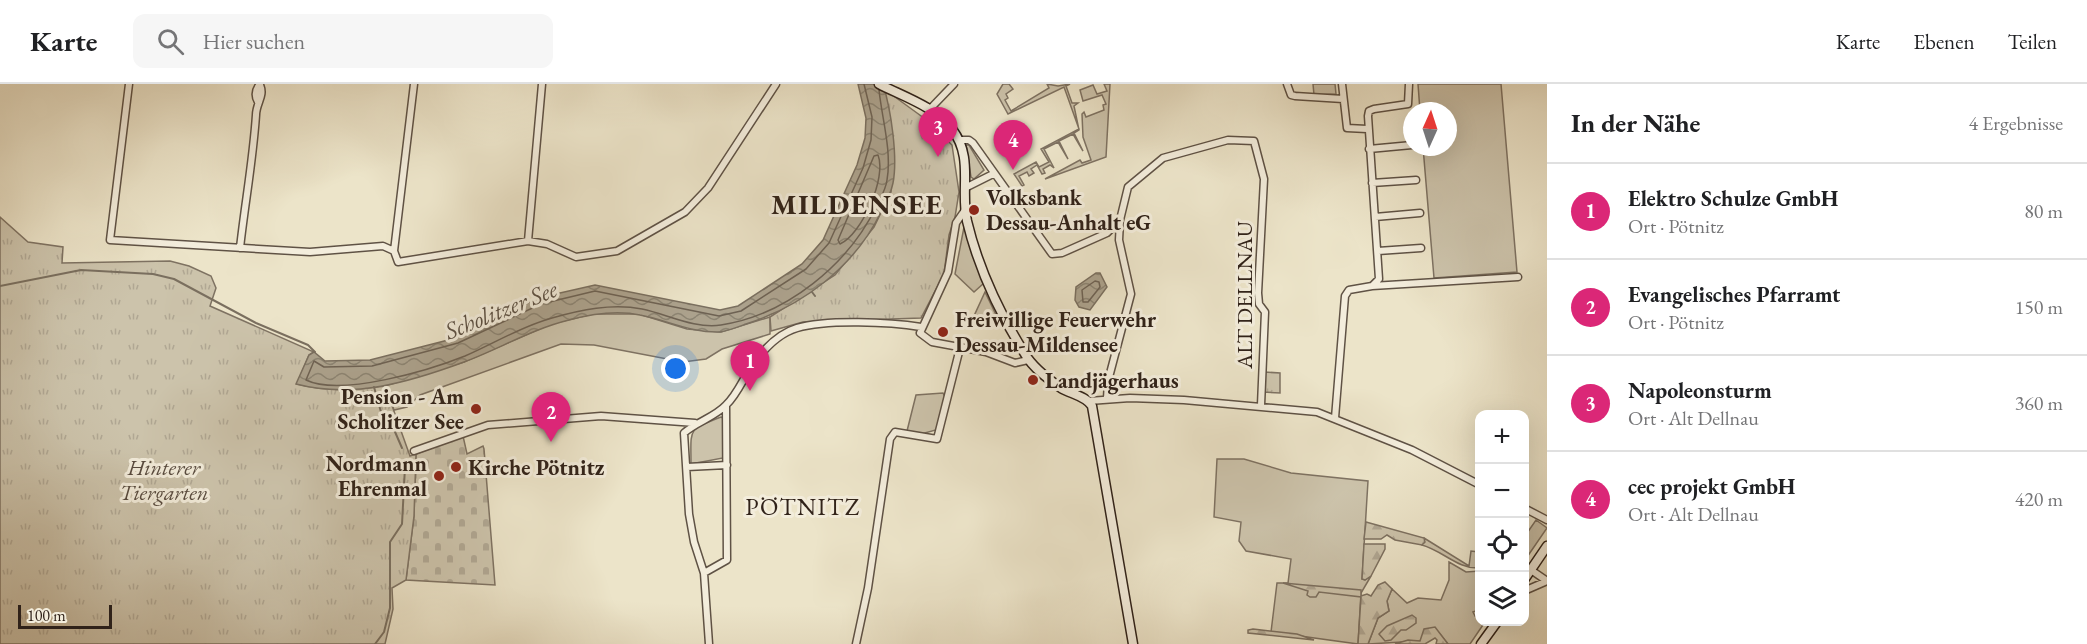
<!DOCTYPE html>
<html lang="de">
<head>
<meta charset="utf-8">
<style>
  body { margin:0; font-family:"EB Garamond",serif; background:#f6f6f6; color:#202124 }
  .controls { position:absolute; right:18px; bottom:18px; display:grid; overflow:hidden; border-radius:12px; box-shadow:0 6px 24px #0002 }
  .controls button { width:54px; height:54px; display:grid; place-items:center; padding:0; border:0; border-bottom:2px solid #e0e0e0; background:#fff; color:#202124; font:30px sans-serif }
  .compass { position:absolute; left:1403px; top:18px; width:54px; height:54px; border-radius:50%; background:#fff; box-shadow:0 6px 24px #0002; rotate:3deg }
  .scale { position:absolute; left:18px; bottom:15px; width:94px; box-sizing:border-box; padding-left:6px; border:3px solid #302219; border-top:0; font-size:16px; line-height:21px; white-space:nowrap; color:#302219; -webkit-text-stroke:4px #f3eddc; paint-order:stroke }
  .you { position:absolute; left:676px; top:285px; width:21px; height:21px; margin:-15px; border:4px solid #fff; border-radius:50%; background:#1a73e8; box-shadow:0 0 0 9px #1a73e833 }
  .badge { display:grid; place-items:center; width:39px; height:39px; border-radius:50%; background:#db2777; color:#fff; font-size:20px; font-weight:700 }
  .pin { position:absolute; translate:-50% -50px; filter:drop-shadow(0 2px 3px #0008) }
  .pin::after { content:''; position:absolute; top:32px; width:21px; height:18px; background:inherit; clip-path:polygon(0 0,100% 0,50% 100%) }
  .list { margin:0; padding:0; list-style:none }
  h2 { display:flex; justify-content:space-between; align-items:center; height:78px; margin:0; padding:0 24px; font-size:26px }
  h2 small { font-size:20px; font-weight:400; color:#757577 }
  .list li { display:grid; grid-template-columns:39px 1fr auto; gap:18px; align-items:center; box-sizing:border-box; height:96px; padding:0 24px; border-top:2px solid #e0e0e0 }
  .list b { display:block; font-size:22px; white-space:nowrap }
  .list p { margin:0; font-size:20px; white-space:nowrap; color:#757577 }
  .list em { font-size:20px; font-style:normal; color:#757577 }
  .icon { flex:none; width:33px; height:33px; fill:none; stroke:currentColor; stroke-width:2; stroke-linecap:round; stroke-linejoin:round }
  .map { position:relative; flex:none; width:1547px; height:560px; overflow:hidden }
  header { display:flex; align-items:center; gap:36px; box-sizing:border-box; height:84px; padding:0 30px; background:#fff; border-bottom:2px solid #e0e0e0 }
  header strong { font-size:28px }
  nav { display:flex; gap:33px; margin-inline-start:auto; font-size:21px }
  .search { width:420px; height:54px; background:#f6f6f6; display:flex; align-items:center; gap:15px; box-sizing:border-box; padding:0 21px; border-radius:12px; color:#757577; font-size:22px }
  main { display:flex }
  aside { flex:1; background:#fff }
  .map>svg:first-child { display:block }
</style>
</head>
<body>
<header>
<strong>Karte</strong>
<div class="search"><svg class="icon" aria-label="search" viewBox="0 0 24 24"><circle cx="10" cy="10" r="6"/><path d="M15 15l6 6"/></svg>Hier suchen</div>
<nav><a>Karte</a><a>Ebenen</a><a>Teilen</a></nav>
</header>
<main>
<div class="map">
<svg width="1547" height="560" viewBox="0 0 1547 560">
  <defs>
    <pattern id="forest-firs" width="22" height="20" patternUnits="userSpaceOnUse" patternTransform="scale(1.5)"><rect width="22" height="20" fill="#ccc3ab"/><path d="M5 1l3.5 6h-7zM16 11l3.5 6h-7z" fill="#b0a793"/></pattern>
    <pattern id="cemetery-stones" width="16" height="16" patternUnits="userSpaceOnUse" patternTransform="scale(1.5)"><rect width="16" height="16" fill="#ccc3ab"/><path d="M2 7V4a2 2 0 0 1 4 0v3zM10 15v-3a2 2 0 0 1 4 0v3z" fill="#b0a793"/></pattern>
    <pattern id="park-tufts" width="24" height="20" patternUnits="userSpaceOnUse" patternTransform="scale(1.5)"><rect width="24" height="20" fill="#ccc3ab"/><path d="M3 7l-1-3M5 7V3M7 7l1-3M15 17l-1-3M17 17v-4M19 17l1-3" fill="none" stroke="#b0a793"/></pattern>
    <pattern id="water-waves" width="16" height="10" patternUnits="userSpaceOnUse" patternTransform="scale(1.5)"><rect width="16" height="10" fill="#aca28d"/><path d="M0 5q4-4 8 0t8 0" fill="none" stroke="#8c8472"/></pattern>
  </defs>
  <rect width="100%" height="100%" fill="#ece4c9"/>
  <filter id="stains"><feTurbulence type="fractalNoise" baseFrequency=".00333" numOctaves="4"/><feColorMatrix values="0 0 0 0 .2 0 0 0 0 .09 0 0 0 0 .02 0 0 0 .5 -.17"/></filter>
  <radialGradient id="worn" r=".72"><stop offset=".6" stop-color="#630" stop-opacity="0"/><stop offset="1" stop-color="#630" stop-opacity=".3"/></radialGradient>
  <path fill="#ccc3ab" stroke="#7e7262" stroke-width="1.5" d="M1003 0H1009L1013 5 1006 10 1008 14 1005 16 1011 27 1049 4 1047 0 1058 2 1070 0 1066 2 1072 19H1078L1074 22 1079 46 1074 49 1083 67 1073 50 1059 57 1068 75 1058 58 1044 65 1054 84 1050 81 1043 85 1045 89 1042 90 1037 81 1031 85 1034 89 1029 92 1027 88 1019 92 1024 101 1022 102 1014 90 1036 78 1039 83 1049 78 1041 65 1079 45 1064 3 1008 30 997 10Z
    M1104 0H1110L1106 73 1045 95 1080 76 1082 79 1091 76 1083 53 1082 30 1084 28 1086 33 1104 26 1103 21 1106 20 1102 11 1083 17 1080 6 1093 1 1097 10 1107 7Z
    M1313 0H1335L1336 10 1314 11Z
    M1418 0H1501L1517 188 1434 194 1423 63H1448V27H1420Z
    M966 61H969L984 86 974 95 971 93Z
    M964 143 984 199 974 208 955 190Z
    M985 208 999 237 997 243 974 232Z
    M593 230H639L687 245 721 248 770 233V250L722 265 706 275 683 278 594 261 561 260 420 311 407 323 394 326 385 302 464 278 551 240Z
    M943 309 945 313 936 346 921 350 907 347 916 311Z
    M721 333 723 334V374L691 380C691 344 687 346 721 333Z
    M1217 375H1244L1291 389 1368 397 1362 495 1365 496 1371 492 1361 509 1358 560 1271 548 1277 499H1288L1291 475 1246 467 1239 457 1241 438 1214 433Z
    M1536 436 1547 444 1525 476V452Z
    M1424 454 1469 482 1471 467 1479 468V484C1458 485 1443 467 1422 461Z
    M1449 478 1466 488 1479 487V526L1473 528 1475 532 1479 530 1480 538H1485L1470 560H1448L1440 550 1423 553 1420 557 1368 560 1378 534 1389 527 1387 517 1392 505 1407 519 1418 514 1441 516 1449 496Z"/>
  <path fill="url(#forest-firs)" stroke="#7e7262" stroke-width="1.5" d="M1366 438 1424 454 1425 458 1422 461 1395 456 1387 451 1381 455H1364Z
    M1364 460H1385V465L1371 492 1365 496 1362 495Z
    M1385 498 1392 505 1387 517 1389 527 1378 534 1368 560H1358L1361 513 1319 508 1316 513H1310L1307 511 1308 507 1283 499 1361 506V512L1367 510 1371 512 1378 501Z
    M1412 531 1416 534V539L1406 546H1401L1391 556 1385 557 1379 550 1387 542Z
    M1435 543 1448 560H1436L1437 556 1435 554 1425 560H1395L1408 556 1420 557 1424 545Z
    M1253 545 1297 550 1314 556 1248 549V546Z"/>
  <path fill="url(#cemetery-stones)" stroke="#7e7262" stroke-width="1.5" d="M463 352 467 370 483 362 484 365 495 501 406 496 414 432 416 370Z"/>
  <path fill="url(#park-tufts)" stroke="#7e7262" stroke-width="1.5" d="M884 5 928 37 952 61 959 108 955 133 949 151 944 190 921 234 803 238 771 247 770 233 835 191 874 143 891 108 893 54Z
    M0 133 28 158 63 163 62 179 170 177 189 182 211 192 216 204 210 222 314 268 309 271 297 300C327 308 355 307 385 302L410 372 416 370 414 432 406 496 392 504 393 525 385 560H0Z
    M1264 288 1280 289V309L1263 308Z"/>
  <path fill="url(#water-waves)" stroke="#7a6f5f" stroke-width="1.5" d="M858 0H883C891 26 898 73 893 99 891 109 886 119 881 128 855 182 803 222 746 240 738 243 728 247 720 248 691 249 667 236 640 231 617 226 591 230 569 236 532 245 499 265 464 278 410 298 353 315 296 300L309 271 314 268 325 277 370 276 456 254 538 214 595 201 720 226 738 222 802 180 823 156 857 81 865 54 866 34Z
    M1096 189H1100L1107 203 1090 226 1079 223 1075 216 1076 203Z"/>
  <g fill="none" stroke-linecap="round" stroke-linejoin="round">
    <path stroke="#6e6253" stroke-width="1.5" d="M864 0 872 33 871 56 863 84 829 159 806 185 741 227 719 232 595 207 541 220 458 259 372 282 324 283 314 277 306 296C341 313 430 286 465 272 493 260 522 242 552 234 580 226 612 219 642 225 667 230 694 245 721 241 787 231 849 180 877 121 881 113 886 105 887 96 892 67 882 35 879 6
      M878 71C887 93 862 150 840 160L838 156 874 72Z
      M1095 197 1099 198 1100 203 1088 218H1083L1082 206Z"/>
    <path stroke="#7a6f5f" stroke-width="2" d="M0 202 81 186 153 190 174 195 256 239 308 261 315 268
      M812 208 815 212
      M374 303 381 328 389 334 402 364
      M375 560 384 548 390 524V458L402 440 405 383"/>
    <g stroke="#5f5245" stroke-width="9">
      <path id="street" d="M129 0 110 156 310 168 383 162 394 167 398 178 528 157 547 160 576 173 617 167 685 128 708 104 776 0
        M1287 0 1291 11 1295 12 1343 15
        M1342 0 1347 44 1367 45
        M258 18C254 11 255 6 260 0
        M929 26 954 0
        M959 56H969L973 59 1052 170 1062 169 1107 149 1120 136 1128 103 1163 74 1228 56 1254 57 1264 95 1258 209 1259 220 1265 228 1261 321
        M1369 65 1412 61
        M1372 99 1416 96
        M967 103 993 90
        M965 126 956 139 948 188 920 249 932 258 986 268 1015 279 1028 276
        M1375 133 1420 129
        M528 157 542 0
        M240 164C245 119 253 76 256 31 256 19 265 12 260 1
        M394 167 414 0
        M1378 167 1421 164
        M1372 202 1518 193
        M1107 315 1108 297 1131 210 1119 156 1120 137
        M1089 317 1130 314 1184 316 1317 328 1412 366 1480 401
        M1335 334 1345 212 1349 206 1372 202 1379 195 1368 32 1369 27 1374 25 1408 20 1409 0
        M414 367 488 341 601 332 695 339
        M687 383 727 381
        M1524 424 1547 436
        M1531 486 1547 497
        M704 489 727 476 726 322
        M1524 507 1547 497
        M709 560 704 489 694 458 689 430 684 349C696 338 715 333 726 321 739 309 745 289 757 275 767 262 780 249 797 244 827 235 890 238 921 243
        M856 560 868 504 890 355 895 348 937 355 960 264"/>
    </g>
    <g stroke="#302219" stroke-width="11">
      <path id="secondary" d="M879 0C902 12 936 23 952 45 974 74 960 104 967 137 978 183 1000 230 1025 270 1033 284 1048 295 1061 304 1071 310 1086 312 1092 322L1133 560
        M1524 496 1547 462
        M1481 560 1497 538"/>
    </g>
    <use href="#street" stroke="#f3eddc" stroke-width="6"/>
    <use href="#secondary" stroke="#f3eddc" stroke-width="8"/>
  </g>
  <g fill="#8f2418" stroke="#f3eddc" stroke-width="2">
    <circle cx="974" cy="126" r="6"/>
    <circle cx="943" cy="248" r="6"/>
    <circle cx="1033" cy="296" r="6"/>
    <circle cx="476" cy="325" r="6"/>
    <circle cx="456" cy="383" r="6"/>
    <circle cx="439" cy="392" r="6"/>
  </g>
  <g text-anchor="middle" stroke-width="6" stroke-linejoin="round" paint-order="stroke">
    <g font-size="22" font-weight="bold" fill="#302219" stroke="#f3eddc" text-anchor="start">
      <text x="986" y="121">Volksbank<tspan x="986" dy="25">Dessau-Anhalt eG</tspan></text>
      <text x="955" y="243">Freiwillige Feuerwehr<tspan x="955" dy="25">Dessau-Mildensee</tspan></text>
      <text x="1045" y="304">Landjägerhaus</text>
      <text x="464" y="320" text-anchor="end">Pension - Am<tspan x="464" dy="25">Scholitzer See</tspan></text>
      <text x="427" y="387" text-anchor="end">Nordmann<tspan x="427" dy="25">Ehrenmal</tspan></text>
      <text x="468" y="391">Kirche Pötnitz</text>
    </g>
    <g font-size="22" fill="#302219" stroke="#f3eddc">
      <text transform="translate(1244 211) rotate(-90)" y="8">ALT DELLNAU</text>
    </g>
    <g font-size="22" font-style="italic" fill="#574a3e" stroke="#f3eddc">
      <text x="164" y="391">Hinterer<tspan x="164" dy="25">Tiergarten</tspan></text>
    </g>
    <g font-size="24" font-style="italic" fill="#5b4f42" stroke="#f3eddc">
      <text transform="translate(501 226) rotate(-22)" y="8">Scholitzer See</text>
    </g>
    <g font-size="24" letter-spacing="1.5" fill="#302219" stroke="#f3eddc">
      <text x="803" y="431">PÖTNITZ</text>
    </g>
    <g font-size="28" font-weight="bold" letter-spacing="1.5" fill="#302219" stroke="#f3eddc">
      <text x="857" y="130">MILDENSEE</text>
    </g>
  </g>
  <rect width="100%" height="100%" filter="url(#stains)"/>
  <rect width="100%" height="100%" fill="url(#worn)"/>
</svg>
<div class="controls">
<button>+</button>
<button>−</button>
<button><svg class="icon" aria-label="locate" viewBox="0 0 24 24"><circle cx="12" cy="12" r="6"/><path d="M12 2v4M12 18v4M2 12h4M18 12h4"/></svg></button>
<button><svg class="icon" aria-label="layers" viewBox="0 0 24 24"><path d="M12 4l9 5-9 5-9-5zM3 14l9 5 9-5"/></svg></button>
</div>
<svg class="compass" viewBox="-18 -18 36 36"><path d="M0-13l5 13h-10z" fill="#e53935"/><path d="M0 13l5-13h-10z" fill="#757577"/></svg>
<div class="scale">100 m</div>
<div class="you"></div>
<div class="pin badge" style="left:750px;top:307px">1</div>
<div class="pin badge" style="left:551px;top:358px">2</div>
<div class="pin badge" style="left:938px;top:73px">3</div>
<div class="pin badge" style="left:1013px;top:86px">4</div>
</div>
<aside>
<h2>In der Nähe<small>4 Ergebnisse</small></h2>
<ul class="list">
<li><span class="badge">1</span><div><b>Elektro Schulze GmbH</b><p>Ort · Pötnitz</p></div><em>80 m</em></li>
<li><span class="badge">2</span><div><b>Evangelisches Pfarramt</b><p>Ort · Pötnitz</p></div><em>150 m</em></li>
<li><span class="badge">3</span><div><b>Napoleonsturm</b><p>Ort · Alt Dellnau</p></div><em>360 m</em></li>
<li><span class="badge">4</span><div><b>cec projekt GmbH</b><p>Ort · Alt Dellnau</p></div><em>420 m</em></li>
</ul>
</aside>
</main>
</body>
</html>
